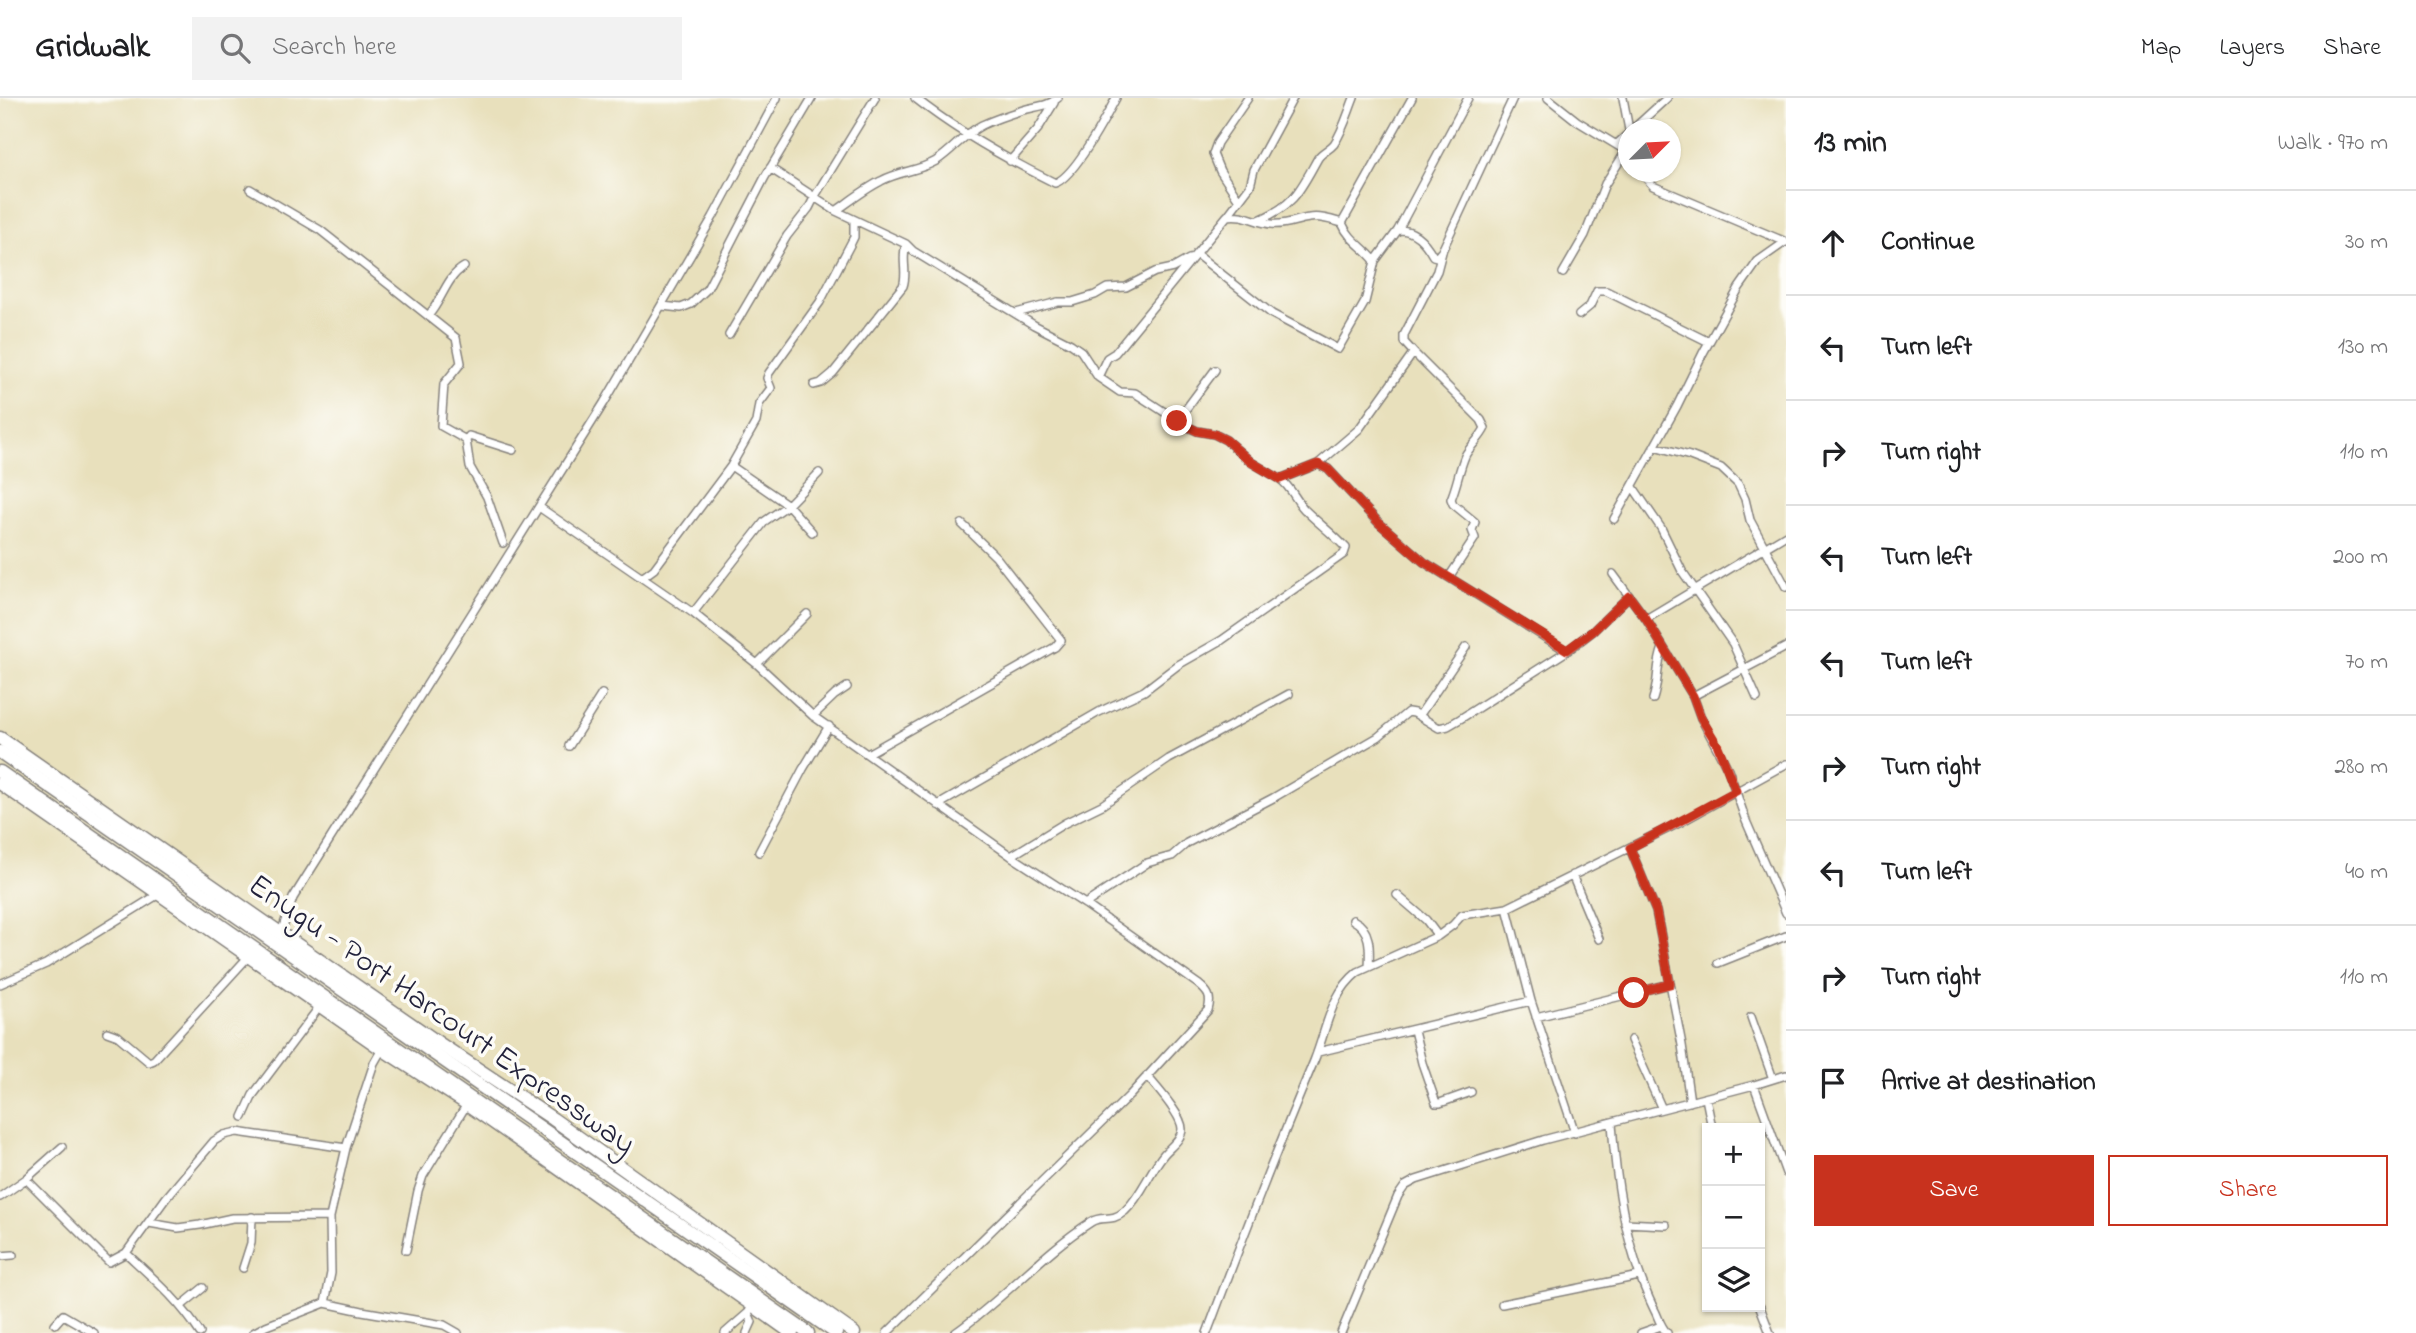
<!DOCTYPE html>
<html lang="en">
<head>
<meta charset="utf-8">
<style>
  body { margin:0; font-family:"Indie Flower",sans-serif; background:#f2f2f2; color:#202124 }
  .controls { position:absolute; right:21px; bottom:21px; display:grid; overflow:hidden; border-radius:0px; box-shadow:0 2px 5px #0004 }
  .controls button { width:63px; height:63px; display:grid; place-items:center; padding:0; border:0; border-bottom:2px solid #e0e0e0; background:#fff; color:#202124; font:35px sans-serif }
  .compass { position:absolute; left:1618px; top:21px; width:63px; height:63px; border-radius:50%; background:#fff; box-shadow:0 2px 5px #0004; rotate:66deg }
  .stop { position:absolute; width:21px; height:21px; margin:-16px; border:5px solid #c8321e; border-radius:50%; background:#fff }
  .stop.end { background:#c8321e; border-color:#fff; box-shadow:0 2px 7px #0008 }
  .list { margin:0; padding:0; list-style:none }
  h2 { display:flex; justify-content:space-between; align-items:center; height:91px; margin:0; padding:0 28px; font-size:30px }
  h2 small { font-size:23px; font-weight:400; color:#757577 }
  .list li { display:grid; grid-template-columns:46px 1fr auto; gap:21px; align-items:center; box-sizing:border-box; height:105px; padding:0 28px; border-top:2px solid #e0e0e0 }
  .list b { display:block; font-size:26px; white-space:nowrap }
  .list em { font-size:23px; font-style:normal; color:#757577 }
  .actions { display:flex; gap:14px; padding:21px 28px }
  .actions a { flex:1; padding:16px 0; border:2px solid #c8321e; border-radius:0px; text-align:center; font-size:24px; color:#c8321e }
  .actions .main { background:#c8321e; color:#fff }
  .icon { flex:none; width:38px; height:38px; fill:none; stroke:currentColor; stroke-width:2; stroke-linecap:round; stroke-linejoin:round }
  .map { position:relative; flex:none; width:1786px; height:1235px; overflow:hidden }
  header { display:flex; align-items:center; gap:42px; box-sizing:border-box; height:98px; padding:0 35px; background:#fff; border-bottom:2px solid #e0e0e0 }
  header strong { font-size:33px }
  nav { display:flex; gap:38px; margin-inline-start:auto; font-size:24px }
  .search { width:490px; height:63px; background:#f2f2f2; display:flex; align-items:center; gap:18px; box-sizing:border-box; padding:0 24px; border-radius:0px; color:#757577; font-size:26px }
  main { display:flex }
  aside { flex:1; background:#fff }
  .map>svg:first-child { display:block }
</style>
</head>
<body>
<header>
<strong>Gridwalk</strong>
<div class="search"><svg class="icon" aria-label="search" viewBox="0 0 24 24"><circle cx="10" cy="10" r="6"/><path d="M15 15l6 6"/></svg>Search here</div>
<nav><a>Map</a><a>Layers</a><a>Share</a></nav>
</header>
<main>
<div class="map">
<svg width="1786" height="1235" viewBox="0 0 1786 1235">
  <rect width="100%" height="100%" fill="#fdfcf7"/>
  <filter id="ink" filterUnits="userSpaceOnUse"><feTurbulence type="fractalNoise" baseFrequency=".0143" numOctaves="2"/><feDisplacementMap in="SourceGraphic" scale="14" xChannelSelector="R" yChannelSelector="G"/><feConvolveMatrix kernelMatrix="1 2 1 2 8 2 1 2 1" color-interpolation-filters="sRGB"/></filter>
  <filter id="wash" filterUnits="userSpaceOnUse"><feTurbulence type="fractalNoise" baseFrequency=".00686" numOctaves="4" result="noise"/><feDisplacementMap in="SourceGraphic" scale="28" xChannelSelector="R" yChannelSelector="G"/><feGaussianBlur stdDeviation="1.57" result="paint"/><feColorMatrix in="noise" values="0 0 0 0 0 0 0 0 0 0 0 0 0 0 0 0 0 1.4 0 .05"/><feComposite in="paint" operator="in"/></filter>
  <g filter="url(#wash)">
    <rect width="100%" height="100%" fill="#e8e0bc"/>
  </g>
  <g filter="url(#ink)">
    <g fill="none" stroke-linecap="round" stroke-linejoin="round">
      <g stroke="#85817c" stroke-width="10">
        <path id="minor" d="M915 0C958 34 1006 61 1055 85 1074 79 1106 19 1116 0
          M1548 0 1577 23 1628 54
          M1623 0 1629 32
          M1632 32 1667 0
          M1617 46 1629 35
          M1010 63 1038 31 1054 5
          M770 70 836 113 906 146 913 153 1034 227 1071 246 1081 253 1098 279 1120 294 1135 295 1186 328 1197 333 1214 336 1226 342 1251 364 1280 381 1318 366 1359 331 1411 258 1415 256 1481 322 1485 330C1480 341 1470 348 1465 358 1459 372 1457 387 1451 401L1453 406 1475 424 1472 432 1475 440 1449 479
          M1641 74 1653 88 1786 144
          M250 91 320 132 456 240 461 265 444 286 441 328 466 342 470 369 487 399 503 445
          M1239 102 1220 73 1213 56 1217 45 1248 0
          M836 113C850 103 865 91 881 83 899 73 919 73 936 63 953 52 964 36 982 27 995 21 1010 16 1023 12 1036 8 1047 9 1058 0
          M1228 117 1250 88 1254 72 1293 0
          M1259 122C1295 107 1300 92 1318 60 1322 54 1329 52 1334 46 1343 33 1348 15 1354 0
          M1342 125 1412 0
          M1398 132 1468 0
          M1196 156 1272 216 1338 251 1365 204 1375 163
          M1563 175 1585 137 1605 86 1626 53
          M662 208 681 210 691 206 707 191 765 79 812 0
          M1016 215 1058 204H1072L1095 197 1107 190 1126 189 1155 174 1173 170 1189 161
          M1579 217 1590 208 1597 193H1606L1709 244
          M428 218C442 203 446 179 464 169
          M729 237 787 138 809 110 815 98 875 0
          M1415 256 1404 244V237L1437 173 1442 154
          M1098 279 1107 260 1115 255 1227 118C1244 115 1255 124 1271 126 1285 128 1295 122 1309 120 1320 118 1332 122 1342 125 1349 142 1364 149 1375 163L1398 132C1415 131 1426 145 1433 158L1437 159 1442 153 1513 0
          M814 287 821 285 833 275 903 188C908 174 901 162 906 146
          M1177 323 1215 272
          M466 342 469 338 513 352
          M1654 348 1690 358 1721 370 1738 386 1745 401 1750 422 1786 489
          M1318 366 1328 371 1379 425 1424 464 1567 553
          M731 368 788 407 812 434
          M1633 389 1661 430 1682 473 1733 546 1757 600
          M539 409 693 515 757 566 813 618 1011 758 1085 806 1198 886C1208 894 1212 899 1208 912L1130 997 887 1235
          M1614 421 1677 308 1703 255 1739 190 1758 163 1785 144
          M1613 476 1646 521 1693 598 1701 620 1728 671 1746 723 1786 815
          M643 479 654 471 731 368 756 324 759 306 771 290 767 280 769 275 820 204 851 145 854 139V122
          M693 515 765 423 788 407 819 375
          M1646 521 1786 437
          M757 566 807 516
          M1693 598 1786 549
          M1653 601C1659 584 1656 566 1663 550
          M813 618 835 597 847 589
          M1419 618 1466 549
          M569 648 602 596
          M869 655 1055 549 1061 542 996 459 962 426
          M938 707 1099 614 1144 593 1178 567 1222 542 1344 456 1346 450C1333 436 1317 424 1304 411 1295 401 1291 389 1280 381
          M1630 750 1656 813 1682 947 1690 1004
          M759 754 803 671 829 628
          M1011 758 1065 725 1102 707 1169 661 1289 596
          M1572 777 1599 841
          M1397 797 1426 822 1438 838
          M1085 806 1147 765 1172 758 1187 745 1273 700 1378 639 1408 614 1414 615 1439 630 1448 628 1460 621 1567 553 1593 533 1629 498
          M1507 810 1531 903 1575 1035
          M1353 822C1371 831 1370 850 1369 869
          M281 835 293 800 604 305 713 119 777 0
          M1718 865 1786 838
          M0 886 46 866 159 796
          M1536 919 1670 886
          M1751 919 1773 981
          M1414 932 1422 965 1436 1005H1440L1471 994
          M107 934 118 938 149 964 154 962 249 858
          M1631 942 1662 1011
          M1318 954 1531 903
          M1754 987 1786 1075
          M1706 1000 1712 1030
          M243 1019 253 997 320 908
          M1612 1025C1616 1088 1626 1154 1654 1211 1659 1220 1660 1228 1667 1235
          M26 1081 109 1164 126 1155 166 1100 214 1043 224 1037 237 1034 346 1050
          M0 1099 26 1081 62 1049
          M149 1125 178 1130 200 1127 232 1120 330 1119
          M1625 1125 1666 1127
          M406 1152 418 1093 423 1078 467 1006
          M126 1155C153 1180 180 1203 200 1235
          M0 1158 13 1157
          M243 1170 251 1145 252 1119
          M325 1205 331 1175 330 1119 346 1050 374 965 382 951
          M325 1205 362 1213 444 1227 458 1235
          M1502 1206 1639 1178
          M181 1208 203 1190
          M1760 1209 1770 1235
          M55 1226 63 1217 94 1235
          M253 1235 266 1228 325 1205
          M725 1235 748 1215 753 1207
          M747 1235 752 1224 748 1215
          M955 1235C1003 1202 1041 1156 1091 1124 1103 1116 1110 1126 1125 1113 1142 1097 1149 1074 1164 1056 1170 1049 1182 1041 1182 1031 1182 1017 1156 989 1147 978
          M1207 1235C1241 1144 1276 1053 1314 963 1327 931 1330 896 1358 874L1438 838 1453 827 1462 817 1507 810 1683 723 1786 666
          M1341 1235 1398 1098 1405 1088 1416 1082 1543 1042 1754 987 1786 977
          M1641 1235 1661 1228"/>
      </g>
      <g stroke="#85817c" stroke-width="15">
        <path id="primary" d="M0 640 440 946 553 1021 854 1235
          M0 685 382 951 467 1006 792 1235"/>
      </g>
      <g stroke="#85817c" stroke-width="15">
        <path id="trunk" d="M0 654 836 1235
          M0 674 808 1235"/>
      </g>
      <use href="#minor" stroke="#fff" stroke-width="7"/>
      <use href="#primary" stroke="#fff" stroke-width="12"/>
      <use href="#trunk" stroke="#fff" stroke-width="12"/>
    </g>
  </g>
  <g fill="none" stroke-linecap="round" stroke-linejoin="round" filter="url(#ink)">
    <path stroke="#c8321e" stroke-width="9" d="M1177 323 1197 333 1214 336 1226 342 1251 364 1280 381 1318 366 1328 371 1379 425 1424 464 1567 552 1593 533 1629 498 1646 521 1693 598 1701 620 1717 646 1736 693 1630 750 1656 813 1670 886 1634 895"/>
  </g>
  <g text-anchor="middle" stroke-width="7" stroke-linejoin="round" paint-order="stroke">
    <g font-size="32" fill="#22223b" stroke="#fdfcf7">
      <text transform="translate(443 915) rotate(35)" y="11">Enugu - Port Harcourt Expressway</text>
    </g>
  </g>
</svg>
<div class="controls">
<button>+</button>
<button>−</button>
<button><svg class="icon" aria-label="layers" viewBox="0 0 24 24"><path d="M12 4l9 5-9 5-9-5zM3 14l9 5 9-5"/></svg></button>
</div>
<svg class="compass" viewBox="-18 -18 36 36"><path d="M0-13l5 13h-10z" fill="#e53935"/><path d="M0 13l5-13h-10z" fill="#757577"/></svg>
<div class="stop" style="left:1634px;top:895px"></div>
<div class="stop end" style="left:1177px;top:323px"></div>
</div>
<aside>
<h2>13 min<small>Walk · 970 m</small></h2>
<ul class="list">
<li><svg class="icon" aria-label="ahead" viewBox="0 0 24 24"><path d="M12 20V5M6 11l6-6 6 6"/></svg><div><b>Continue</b></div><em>30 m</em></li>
<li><svg class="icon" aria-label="left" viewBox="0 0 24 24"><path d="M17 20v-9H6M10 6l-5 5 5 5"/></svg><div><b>Turn left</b></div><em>130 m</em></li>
<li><svg class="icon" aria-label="right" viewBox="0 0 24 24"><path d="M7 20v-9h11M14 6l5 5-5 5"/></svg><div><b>Turn right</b></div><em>110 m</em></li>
<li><svg class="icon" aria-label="left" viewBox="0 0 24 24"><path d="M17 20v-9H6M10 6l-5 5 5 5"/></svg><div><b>Turn left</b></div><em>200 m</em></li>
<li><svg class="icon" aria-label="left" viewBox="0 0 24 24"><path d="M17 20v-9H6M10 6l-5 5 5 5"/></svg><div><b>Turn left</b></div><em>70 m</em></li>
<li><svg class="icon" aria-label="right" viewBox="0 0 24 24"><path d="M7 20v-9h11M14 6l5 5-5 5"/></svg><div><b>Turn right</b></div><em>280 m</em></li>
<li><svg class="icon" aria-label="left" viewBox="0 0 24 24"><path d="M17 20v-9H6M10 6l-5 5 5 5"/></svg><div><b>Turn left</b></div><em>40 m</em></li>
<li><svg class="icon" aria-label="right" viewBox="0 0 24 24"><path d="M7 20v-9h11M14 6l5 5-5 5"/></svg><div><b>Turn right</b></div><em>110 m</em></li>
<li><svg class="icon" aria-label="arrive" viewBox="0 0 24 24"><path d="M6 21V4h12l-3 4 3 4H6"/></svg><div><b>Arrive at destination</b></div></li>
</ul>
<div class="actions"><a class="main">Save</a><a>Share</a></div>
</aside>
</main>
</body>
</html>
